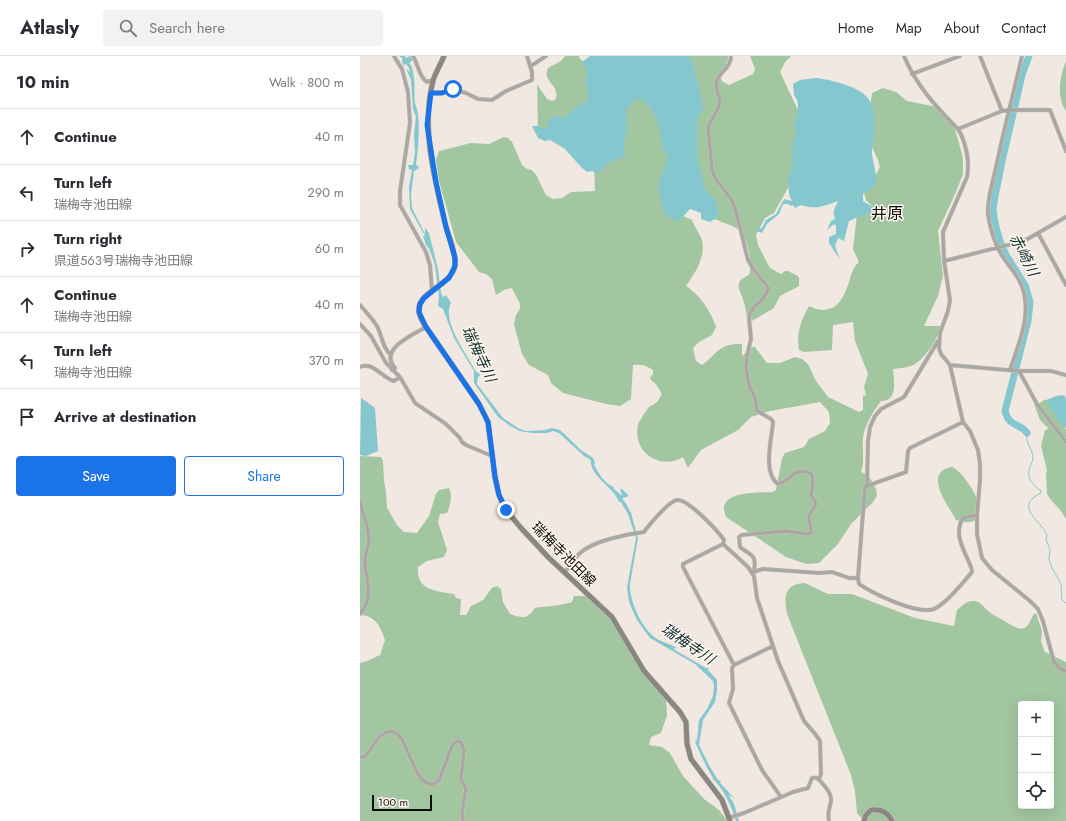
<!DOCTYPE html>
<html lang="en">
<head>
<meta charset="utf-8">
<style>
  body { margin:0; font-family:Jost,"Noto Sans JP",sans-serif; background:#f2f2f3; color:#2b2b33 }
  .controls { position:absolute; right:12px; bottom:12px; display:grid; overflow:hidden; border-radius:4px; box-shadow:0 4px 16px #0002 }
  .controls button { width:36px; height:36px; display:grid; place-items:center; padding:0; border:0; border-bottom:1px solid #e1e1e2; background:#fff; color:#2b2b33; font:20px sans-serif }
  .scale { position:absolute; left:12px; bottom:10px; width:60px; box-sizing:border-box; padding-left:4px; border:2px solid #0f0c0a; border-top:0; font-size:11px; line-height:14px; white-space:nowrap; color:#0f0c0a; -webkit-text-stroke:3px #fff7ee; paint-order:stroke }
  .stop { position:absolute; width:12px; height:12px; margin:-9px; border:3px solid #1a73e8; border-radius:50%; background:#fff }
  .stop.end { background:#1a73e8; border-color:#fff; box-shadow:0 1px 4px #0008 }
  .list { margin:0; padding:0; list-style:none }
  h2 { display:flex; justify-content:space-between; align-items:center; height:52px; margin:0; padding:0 16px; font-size:17px }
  h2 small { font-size:13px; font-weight:400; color:#7c7c81 }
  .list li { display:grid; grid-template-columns:26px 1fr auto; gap:12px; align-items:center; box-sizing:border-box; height:56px; padding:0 16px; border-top:1px solid #e1e1e2 }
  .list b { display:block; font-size:15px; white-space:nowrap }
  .list p { margin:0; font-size:13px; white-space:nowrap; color:#7c7c81 }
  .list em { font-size:13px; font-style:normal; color:#7c7c81 }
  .actions { display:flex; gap:8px; padding:12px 16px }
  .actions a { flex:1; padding:9px 0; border:1px solid #1a73e8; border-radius:4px; text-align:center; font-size:14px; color:#1a73e8 }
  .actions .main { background:#1a73e8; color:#fff }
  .icon { flex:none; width:22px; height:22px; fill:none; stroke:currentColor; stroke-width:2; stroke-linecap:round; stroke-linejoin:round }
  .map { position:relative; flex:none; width:706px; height:765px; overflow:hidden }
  header { display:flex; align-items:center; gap:24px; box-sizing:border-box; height:56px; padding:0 20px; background:#fff; border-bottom:1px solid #e1e1e2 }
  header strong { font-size:19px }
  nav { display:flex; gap:22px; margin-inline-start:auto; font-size:14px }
  .search { width:280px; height:36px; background:#f2f2f3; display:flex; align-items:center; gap:10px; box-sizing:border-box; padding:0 14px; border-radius:4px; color:#7c7c81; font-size:15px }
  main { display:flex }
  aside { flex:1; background:#fff }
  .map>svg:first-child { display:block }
</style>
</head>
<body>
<header>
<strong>Atlasly</strong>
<div class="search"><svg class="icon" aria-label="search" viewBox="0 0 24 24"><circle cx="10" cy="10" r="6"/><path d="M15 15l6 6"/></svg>Search here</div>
<nav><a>Home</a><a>Map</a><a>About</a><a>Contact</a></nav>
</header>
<main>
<aside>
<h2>10 min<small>Walk · 800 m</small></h2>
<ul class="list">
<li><svg class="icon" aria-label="ahead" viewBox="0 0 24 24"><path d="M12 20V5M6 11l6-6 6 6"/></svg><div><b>Continue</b></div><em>40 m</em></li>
<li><svg class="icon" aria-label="left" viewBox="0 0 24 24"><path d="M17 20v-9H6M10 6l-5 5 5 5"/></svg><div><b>Turn left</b><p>瑞梅寺池田線</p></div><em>290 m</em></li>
<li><svg class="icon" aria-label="right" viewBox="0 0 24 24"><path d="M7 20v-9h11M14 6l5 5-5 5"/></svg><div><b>Turn right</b><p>県道563号瑞梅寺池田線</p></div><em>60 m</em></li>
<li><svg class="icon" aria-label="ahead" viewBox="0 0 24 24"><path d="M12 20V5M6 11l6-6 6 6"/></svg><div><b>Continue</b><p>瑞梅寺池田線</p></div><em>40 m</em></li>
<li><svg class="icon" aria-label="left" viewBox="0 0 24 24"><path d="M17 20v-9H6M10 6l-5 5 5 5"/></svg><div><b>Turn left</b><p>瑞梅寺池田線</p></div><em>370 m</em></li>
<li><svg class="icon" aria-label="arrive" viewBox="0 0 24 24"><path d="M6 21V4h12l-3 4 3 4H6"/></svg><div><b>Arrive at destination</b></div></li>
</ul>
<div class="actions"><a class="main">Save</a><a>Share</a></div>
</aside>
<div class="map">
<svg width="706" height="765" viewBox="0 0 706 765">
  <rect width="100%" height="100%" fill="#f1e9e1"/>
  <path fill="#a2c6a0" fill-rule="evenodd" d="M205 0H219L220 3 226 8 231 37 227 49 187 74 178 72 177 28 187 43 192 45 196 43C196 41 197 38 196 36 194 26 183 25 188 12L201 5Z
    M326 0H368V3L361 23 363 26 369 29 393 18 395 13 390 0H431L425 6 420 16 443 65 432 125 414 157 405 162 396 179 398 189 410 212 421 218 425 215H428L438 220 439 222V230L420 240 414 252 392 265 387 262C386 256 385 249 383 243 378 230 374 226 389 219 393 207 388 184 379 174 375 170 356 164 349 161L336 109Z
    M706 5V55C696 41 700 20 706 5Z
    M523 32 536 36 547 45 577 51 595 73 603 102V118L596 136 578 175 583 220 578 240 564 270H581C578 283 566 301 555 308 549 312 540 312 533 313 534 326 538 345 521 345 513 356 505 368 503 382 502 394 505 405 501 416L509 420 516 433 517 439 514 445 491 468 478 488 459 507 446 508 426 501 366 461C365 458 364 454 364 451 367 435 400 437 412 436L416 434 422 402 425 397 444 391 449 383 465 375 470 367 469 356 460 346 410 355 391 361 378 374 341 394 328 412 323 401C301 415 272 397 278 369 278 367 287 353 289 351 291 349 295 348 297 346 299 344 300 340 302 338L296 328 292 325 290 322 293 318V314C286 309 281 308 273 309L271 343 260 350 246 348 203 337 191 327 188 319 169 309 162 298 154 269 156 259 160 253V248L152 232 146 233 136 239 132 223 126 218 119 216 96 186 79 125 76 104 79 95 111 87 129 88 144 81 148 82 152 86 162 109 167 113 172 114 177 120 179 125 186 139 193 143 202 142 211 136 235 135 234 109 263 46 278 37 295 47 313 96 310 154 332 164C334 170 341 180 342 184 346 201 335 217 326 230 341 240 350 254 356 271L352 279 339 286 333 292 336 305 342 309C358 297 359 287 382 288V300L394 290 407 307H420L435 301 442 303 448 308 456 325 468 341 499 356 503 354V340L506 339 504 331 508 318 495 285 493 266 473 269 472 294 444 296 439 294C436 277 441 265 449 250 467 259 479 252 486 234 491 224 490 214 499 206L493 193 497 158 511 154 520 158 506 144 503 132 511 128 520 111 518 104 512 91 510 53 512 37Z
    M684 344H689L703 367 706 375V463L701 455 691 444 687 438 686 419 687 414 681 390 685 374 689 373 680 364 674 348 680 347Z
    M0 400 21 401 23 405 24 425 26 436 27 452 37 469 44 476 57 477 69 460 76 438 79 434 89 432C93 441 90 449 87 457L80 458 78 466 87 494 84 501 67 505 58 511C56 534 75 535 94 538L96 542 101 543 100 559H106L111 550 123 544 132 532 137 530 141 533 143 546 150 558C162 562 167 564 175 552 187 550 200 550 212 546L214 540H225L256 562 271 599 306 644 307 659 301 677 291 681 289 689 302 691 310 697 323 720 344 743 359 754 367 765H0V607L7 605 20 599 25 584C20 570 16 560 0 559Z
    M592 411C601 414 617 438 618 447 618 452 617 458 617 463 610 468 604 466 596 464 588 449 562 416 592 411Z
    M445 527 468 538H492L555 562 594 570 597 554C602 550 606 545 613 545 621 545 623 551 628 555 634 560 640 562 646 566 661 575 666 577 673 559L676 557 682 575 681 586 685 596 706 606V765H504L497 757 495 735 491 719 427 558C424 541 424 528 445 527ZM661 648H691V750H661Z"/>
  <path fill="#85c7ce" d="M39 0H45L46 2 50 0 53 4 49 7C56 12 54 37 55 47 56 51 58 55 58 59 60 75 58 93 56 109L58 110 59 112 54 115 51 139 52 152 65 178V172L69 177 78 213 81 237 83 241 86 239 91 247C81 265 108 300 116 316L119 317 120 320 118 321 117 328 143 362 158 372 166 375 185 374 192 372 200 374 221 394 233 402 235 407 234 409C239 417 244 428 254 431L253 432 262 440 260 433H262L269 440 263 442V444L265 446 271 457 278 482 270 528C269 545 282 573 297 583 303 587 312 588 317 592L313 593 346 612H349L348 614 357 624V635L355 646 343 664 339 689 350 711 358 724 361 725 360 727 375 743 368 738 374 748 379 765H376C371 749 364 733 351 721L353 722 346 710 335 686 337 684 339 664 347 653 353 640 354 630 353 625 335 608 290 582 277 564 269 546 267 531 276 482 268 458 261 446H259C254 431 229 420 231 404L224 400 199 377 193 375 187 377H172L160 375 150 370 138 361 114 327V315L94 282 83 253 78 250 79 241 75 209 69 192 66 189 63 180H65L50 153 49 131 52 114 49 113 48 109H53L55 97 54 77 56 61 53 53 51 24 47 15V13L50 17 49 12 46 8 43 9 42 4 43 3Z
    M230 0H329C336 12 339 37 343 52V55L337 61V100L346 136C358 145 358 147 358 161L350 166 341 163V157L330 153 319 165 308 161 305 158C303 150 298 138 299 130 300 119 306 110 308 99L304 96C299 77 299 48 276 42L266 54 267 62V78L264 85 265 102H260L246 108 244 113 236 117 232 115 227 116 221 111 205 93 190 84 185 85 178 82 172 70H178L184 73 187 72 189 63 197 60 204 62 219 49 228 45V29L225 28 227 14 222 6Z
    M456 22C468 23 496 30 505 39 521 54 512 80 512 98 513 107 517 117 516 126 515 132 507 135 503 138V145L513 151 517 158 507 157 489 165 484 185 478 182 475 190 480 204 469 187V181L476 178V170L474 168 467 174 471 165 475 163C472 155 475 152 478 145 464 150 456 154 441 149L435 152 433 149 431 150 428 148H423L419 158 407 168 402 177 395 174 402 172 406 164 416 158 424 143 432 145 429 138 428 122 433 110 432 103 433 84 436 83C437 75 433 72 434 63H437L438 49 437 44 434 39 433 28 440 24Z
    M702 339 705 340 706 343V372L701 368 696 361 697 358 693 356 686 344 696 340Z
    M1 342 14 351 15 353 18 395 6 400 0 399Z"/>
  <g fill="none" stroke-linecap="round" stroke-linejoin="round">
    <path stroke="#85c7ce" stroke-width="1" d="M667 377C665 389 673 393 673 402 673 404 671 408 670 411 666 422 672 428 681 435V437C653 450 681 465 687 479L686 483 690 494 689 503 692 512 701 528 702 544 706 547"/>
    <path stroke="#85c7ce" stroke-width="7" d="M667 377C661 367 649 372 645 355L668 265 670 246 665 229 646 199 640 185 636 171 633 155 635 140 643 101 662 19 669 0"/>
    <g stroke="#cdc6bf" stroke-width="4.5">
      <path id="street" d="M34 0 42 13 48 36 50 67 40 135V149L66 196 70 209 72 235
        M53 0C58 8 59 21 67 26L73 24
        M371 0C371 11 361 15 357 24 354 32 359 38 360 46 360 53 350 64 348 72L352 113 355 122 371 143 376 155 388 204 394 214 408 231V234L403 243 395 250 390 257 389 262 391 283 387 300 386 311 389 329 395 342 397 355 411 363 413 366C412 382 402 417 418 428 433 424 432 411 451 417 455 424 452 431 451 439 452 442 456 445 456 448 456 452 450 455 449 460 448 466 452 470 451 477L449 478 425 475 382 479 379 481 380 491C391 500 397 498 394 515
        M544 0C556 29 576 51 598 73 606 86 610 106 607 121L583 176 584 205 590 244 588 255 580 277 579 292 581 298 590 309 603 366 610 375 618 394 620 408V424L617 459V478L622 502 632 514 670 545 678 553 683 565 694 606 700 613 706 615
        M620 0 642 55
        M171 10 186 0
        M552 18 600 0
        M71 37H82L93 33 106 37 118 43 132 44 146 35 172 24V16L167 0
        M598 73 642 55 649 54H690L706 95
        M678 177 706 229
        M584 205 664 185 706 161
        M0 249C6 256 14 264 18 272 22 281 23 293 31 299
        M0 268 11 280 26 307 40 321 55 347 86 368 100 382 102 386 106 389 132 400
        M578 285 544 341 521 353 515 360 510 371 508 385 507 430H505L498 522 499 528C514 538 557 559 574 553 586 548 603 527 612 516 612 512 610 509 608 504 602 490 594 477 603 462L617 459
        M590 309 659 315H691L706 319
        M0 311C13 305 22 322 34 325L40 321
        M32 314 35 312C18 293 53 279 66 271
        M650 314C659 287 674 254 660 226 656 217 648 209 643 201 635 189 630 172 628 158 627 144 632 129 635 116 643 77 653 39 662 0
        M659 315 677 348 706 386
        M507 430 546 416 548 395 550 392 603 366
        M0 446C3 458 9 470 9 483 9 491 4 499 5 507 6 528 15 539 0 558
        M363 488 323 508V511L374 609 372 612 373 633 369 647 402 714 421 741
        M205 516C210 510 214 502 220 497 233 485 267 478 284 476 289 469 309 445 317 444 327 442 358 475 364 484L363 488 388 511 394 520 397 542 418 605 444 665 456 679 460 685 461 718 459 723
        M393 516 403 513 459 517 472 516 489 522H498
        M374 609 413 590
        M0 701H4C12 695 15 681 25 677 50 665 48 730 74 728L79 724 92 690 95 686 99 685 101 686 104 694 101 723 106 733 102 756 103 765
        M368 762 384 757 433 736 448 732 452 722C457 721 459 723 462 727 480 747 465 747 469 765"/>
    </g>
    <g stroke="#cdc6bf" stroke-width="6">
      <path id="secondary" d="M84 0C81 8 75 17 73 25 61 71 74 121 85 167 88 180 96 195 95 208 94 229 57 235 59 255 59 261 63 266 66 271L119 348 128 366 135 421 139 439 146 454 161 472 189 502 252 561 284 615 320 656 326 666 327 688 331 703 362 744 370 765
        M504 765 506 759 511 754C521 753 528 756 532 765"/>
    </g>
    <use href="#street" stroke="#a9a8a4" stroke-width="3.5"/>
    <use href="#secondary" stroke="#898781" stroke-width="5"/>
  </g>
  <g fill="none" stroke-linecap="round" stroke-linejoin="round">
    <path stroke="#1a73e8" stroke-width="5" d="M93 33 82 37H71L67 69 76 126 86 171 95 202V210L89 222 64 242 60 248 59 256 66 271 119 348 128 366 135 421 139 439 146 454"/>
  </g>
  <g text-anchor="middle" stroke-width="3" stroke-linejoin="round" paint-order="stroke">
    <g font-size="14" fill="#0f0c0a" stroke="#fff7ee">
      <text transform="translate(204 498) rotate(45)" y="5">瑞梅寺池田線</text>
    </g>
    <g font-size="15" font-style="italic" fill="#0e3033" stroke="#fff7ee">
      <text transform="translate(664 199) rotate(63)" y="5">赤崎川</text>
      <text transform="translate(119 298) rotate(65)" y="5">瑞梅寺川</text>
      <text transform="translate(328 588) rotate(34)" y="5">瑞梅寺川</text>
    </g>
    <g font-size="16" fill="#0f0c0a" stroke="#fff7ee">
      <text x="527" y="163">井原</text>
    </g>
  </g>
</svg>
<div class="controls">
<button>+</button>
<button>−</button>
<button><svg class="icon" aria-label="locate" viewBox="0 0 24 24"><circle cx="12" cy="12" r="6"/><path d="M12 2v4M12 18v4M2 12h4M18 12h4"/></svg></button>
</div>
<div class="scale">100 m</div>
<div class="stop" style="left:93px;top:33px"></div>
<div class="stop end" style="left:146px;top:454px"></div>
</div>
</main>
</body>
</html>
